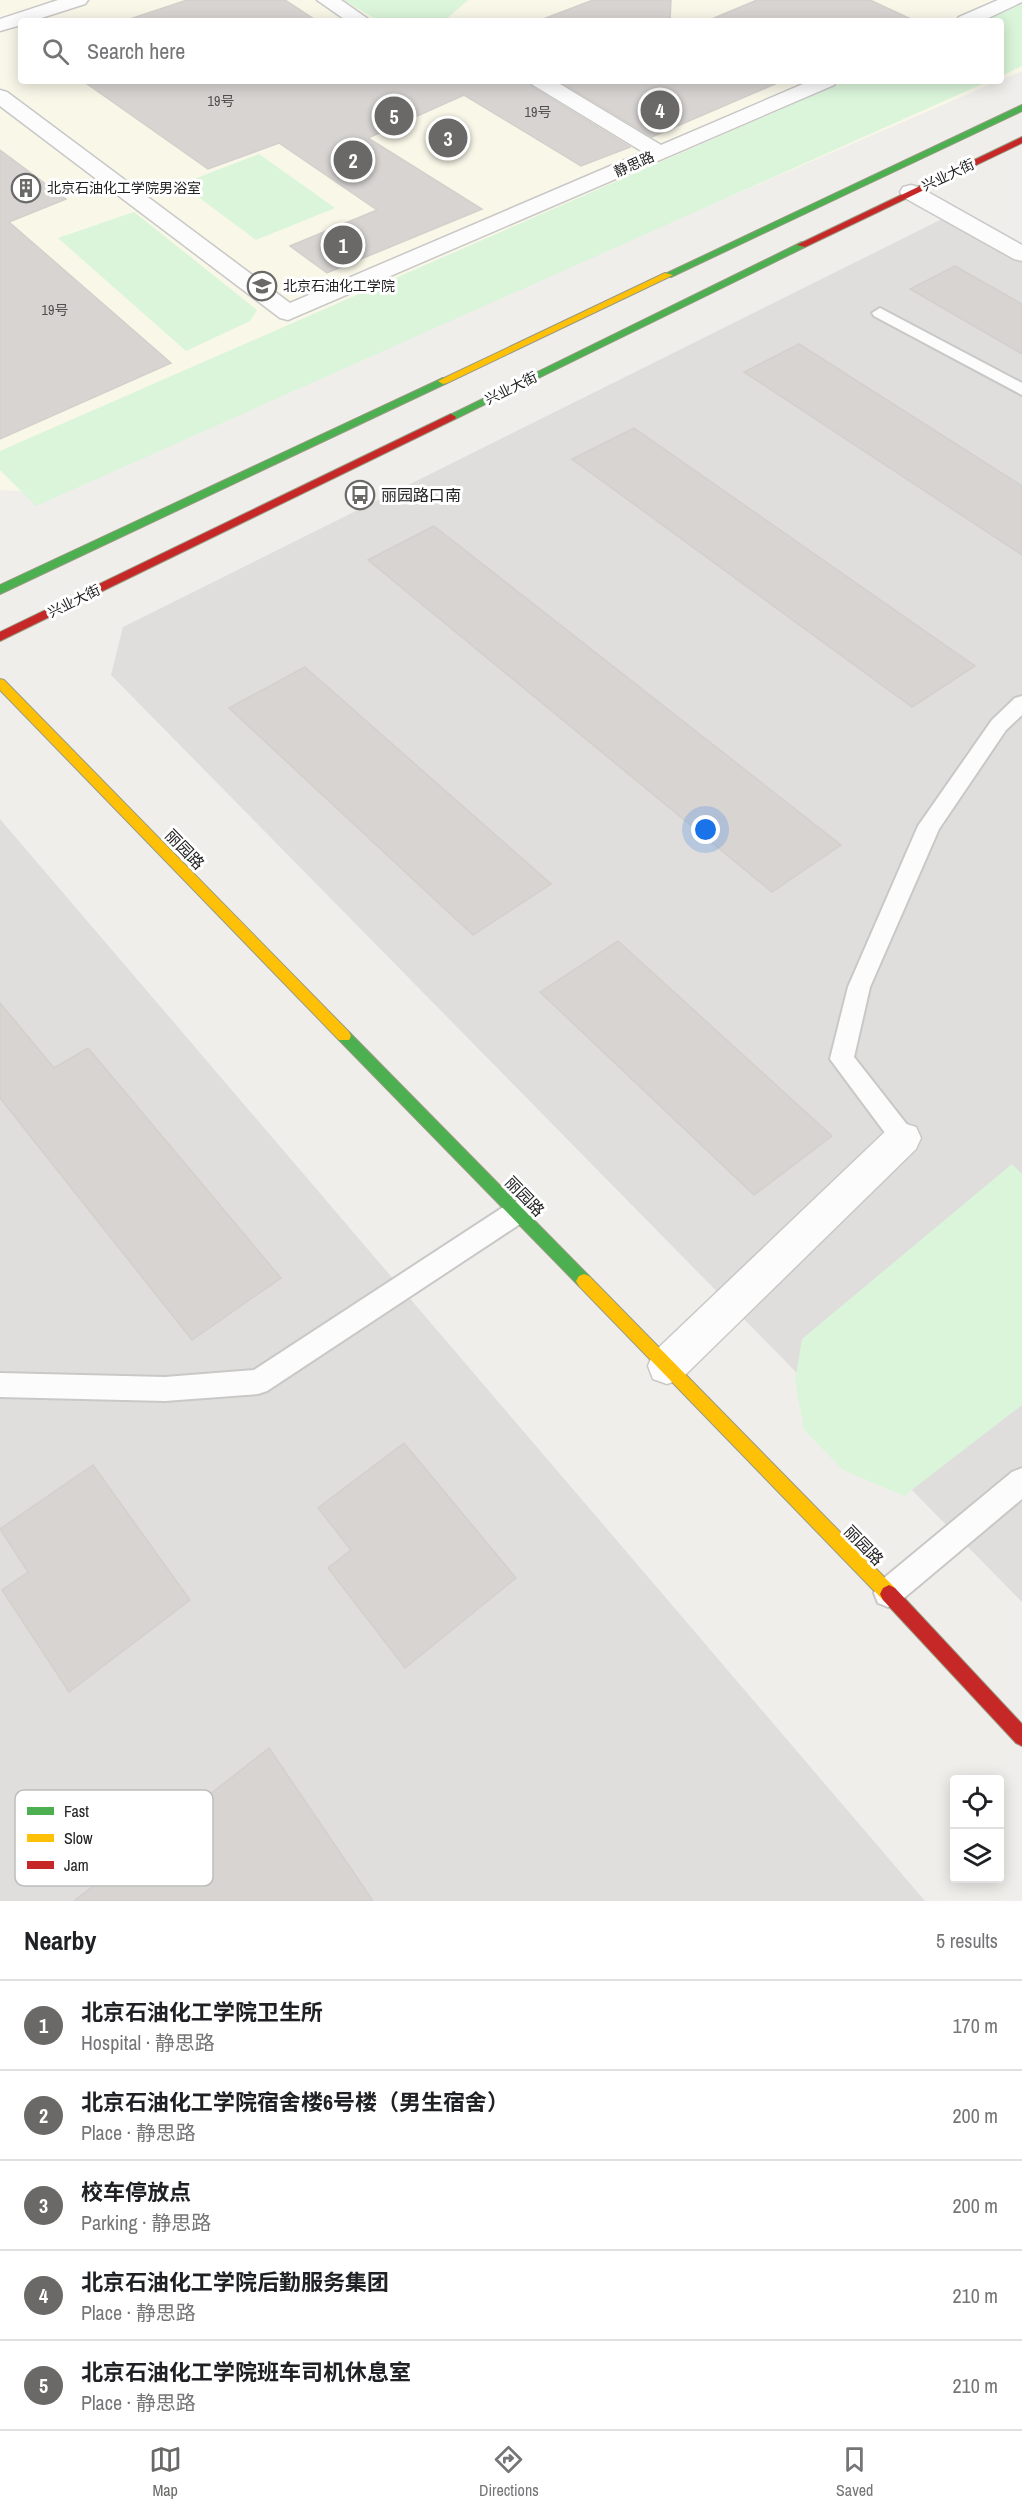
<!DOCTYPE html>
<html lang="en">
<head>
<meta charset="utf-8">
<style>
  body { margin:0; font-family:"Archivo Narrow","Noto Sans SC",sans-serif; background:#f6f6f6; color:#202124 }
  .controls { position:absolute; right:18px; bottom:18px; display:grid; overflow:hidden; border-radius:6px; box-shadow:0 3px 15px #0003 }
  .controls button { width:54px; height:54px; display:grid; place-items:center; padding:0; border:0; border-bottom:2px solid #e0e0e0; background:#fff; color:#202124; font:30px sans-serif }
  .you { position:absolute; left:706px; top:830px; width:21px; height:21px; margin:-15px; border:4px solid #fff; border-radius:50%; background:#1a73e8; box-shadow:0 0 0 9px #1a73e833 }
  .badge { display:grid; place-items:center; width:39px; height:39px; border-radius:50%; background:#6a6968; color:#fff; font-size:20px; font-weight:700 }
  .pin { position:absolute; translate:-50% -50%; border:3px solid #fff; box-shadow:0 2px 6px #0006 }
  .list { margin:0; padding:0; list-style:none }
  h2 { display:flex; justify-content:space-between; align-items:center; height:78px; margin:0; padding:0 24px; font-size:26px }
  h2 small { font-size:20px; font-weight:400; color:#757577 }
  .list li { display:grid; grid-template-columns:39px 1fr auto; gap:18px; align-items:center; box-sizing:border-box; height:90px; padding:0 24px; border-top:2px solid #e0e0e0 }
  .list b { display:block; font-size:22px; white-space:nowrap }
  .list p { margin:0; font-size:20px; white-space:nowrap; color:#757577 }
  .list em { font-size:20px; font-style:normal; color:#757577 }
  .icon { flex:none; width:33px; height:33px; fill:none; stroke:currentColor; stroke-width:2; stroke-linecap:round; stroke-linejoin:round }
  .map { position:relative; flex:none; width:1022px; height:1901px; overflow:hidden }
  .search { position:absolute; background:#fff; box-shadow:0 3px 15px #0003; left:18px; right:18px; top:18px; height:66px; display:flex; align-items:center; gap:15px; box-sizing:border-box; padding:0 21px; border-radius:6px; color:#757577; font-size:22px }
  .sheet { height:528px; background:#fff }
  nav { display:flex; justify-content:space-around; align-items:center; box-sizing:border-box; height:84px; border-top:2px solid #e0e0e0; background:#fff; font-size:16px; color:#757577 }
  nav a { display:grid; justify-items:center; gap:3px }
  nav .on { color:#6a6968 }
  .map>svg:first-child { display:block }
</style>
</head>
<body>
<div class="map">
<svg width="1022" height="1901" viewBox="0 0 1022 1901">
  <rect width="100%" height="100%" fill="#f0eeeb"/>
  <path fill="#dfdedc" d="M952 214 1022 253V1602L111 675 123 627Z
    M0 819 925 1901H0Z"/>
  <path fill="#f8f7e8" d="M0 0H1022V71L1001 80V21H21V81H998L45 492 0 490Z"/>
  <path fill="#daf5da" d="M343 0H468L444 21H379Z
    M1022 4V66L1001 76V21H983Z
    M846 81H989L36 506 0 470V451Z
    M259 154 335 208 256 240 181 184Z
    M134 212 257 310 250 321 186 351 58 238Z
    M1012 1164 1022 1174V1405L904 1496 843 1470 804 1430 795 1381 802 1339Z"/>
  <path fill="#d7d4d2" stroke="#d3d0cc" stroke-width="1.5" d="M187 0H285L317 21H124Z
    M593 0H671L670 21H538Z
    M757 0H870L915 21H707Z
    M83 81H528L532 87 630 147 581 166 464 95 368 138 482 209 327 273 290 246 377 210 279 143 208 169Z
    M559 81H782L652 137Z
    M0 150 66 199 9 222 171 363 0 439Z
    M955 266 1022 304V354L910 289Z
    M799 344 1022 486V555L744 372Z
    M634 428 975 666 912 707 572 459Z
    M434 526 841 845 772 892 368 560Z
    M305 667 551 884 473 935 229 708Z
    M618 941 832 1136 754 1195 540 992Z
    M0 1003 54 1068 88 1048 281 1278 192 1340 0 1098Z
    M404 1443 516 1578 405 1668 328 1568 351 1550 318 1508Z
    M93 1465 190 1600 69 1692 2 1590 28 1572 0 1529Z
    M269 1748 373 1901H74Z"/>
  <g fill="none" stroke-linecap="round" stroke-linejoin="round">
    <g stroke="#c9c8c7" stroke-width="4">
      <path id="lane" d="M880 308 1022 383V395L874 316 872 313Z
        M1022 696V715L1006 730 939 829 870 987 854 1057 912 1131 915 1138 912 1145 903 1148 894 1145 830 1059 848 987 918 826 992 720 1015 698Z
        M517 1201 526 1204 530 1212 526 1220 267 1391 258 1394 165 1401 0 1397V1373L165 1377 254 1370 508 1204Z
        M1022 1468V1499L898 1603 888 1607 878 1603 874 1593 878 1583 1012 1472Z"/>
    </g>
    <g stroke="#c9c8c7" stroke-width="3">
      <path id="street" d="M58 0H88L85 4 32 21H21V25L0 31V19Z
        M317 0H341L371 21H347Z
        M998 0H1022V2L982 21H956L959 17Z
        M530 81H555L661 145 810 81H837L834 85 288 320 280 318 0 106V90L7 92 290 303 643 152 533 85Z
        M911 185 919 187 1022 245V261L1014 259 903 197 900 192 903 187Z
        M903 1123 916 1127 921 1138 916 1149 681 1379 667 1384 653 1379 648 1366 653 1353 890 1127Z"/>
    </g>
    <g stroke="#999a82" stroke-width="2">
      <path id="fast" d="M1022 105V111L671 277 663 275Z
        M802 242 805 243V247L455 419H447L446 417Z
        M443 378 448 381 447 383 0 594V585Z
        M344 1030 349 1032 589 1276 592 1281 589 1286 584 1288 579 1286 339 1040 337 1036 339 1032Z"/>
    </g>
    <g stroke="#999a82" stroke-width="2">
      <path id="slow" d="M665 273 673 275 447 383 443 384 438 381Z
        M0 679 4 680 349 1032 351 1036 349 1040H339L0 690Z
        M584 1274 589 1276 895 1588 898 1594 895 1600 889 1603 883 1600 579 1286 576 1281 579 1276Z"/>
    </g>
    <g stroke="#999a82" stroke-width="2">
      <path id="jam" d="M1022 137V143L805 247 797 245Z
        M451 414 456 417 455 419 0 641V632Z
        M889 1585 895 1588 1022 1724V1746L1016 1743 883 1600 880 1594 883 1588Z"/>
    </g>
    <use href="#lane" fill="#fdfcfc" fill-rule="evenodd"/>
    <use href="#street" fill="#fdfcfc" fill-rule="evenodd"/>
    <use href="#fast" fill="#4caf50" fill-rule="evenodd"/>
    <use href="#slow" fill="#ffc107" fill-rule="evenodd"/>
    <use href="#jam" fill="#c62828" fill-rule="evenodd"/>
  </g>
  <defs>
    <g id="building-ring" transform="scale(1.5)"><circle r="9.5" fill="#fff" stroke="#6a6968" stroke-width="1.5"/><path d="M-4-6H4V6H1V3H-1V6H-4ZM-2.5-4.3h1.7v1.8h-1.7ZM.8-4.3h1.7v1.8H.8ZM-2.5-1h1.7V.8h-1.7ZM.8-1h1.7V.8H.8Z" fill="#6a6968"/></g>
    <g id="university-ring" transform="scale(1.5)"><circle r="9.5" fill="#fff" stroke="#6a6968" stroke-width="1.5"/><path d="M0-5L7-2L0 1L-7-2ZM-4 1L0 2.5L4 1V4Q0 6-4 4Z" fill="#6a6968"/></g>
    <g id="bus-ring" transform="scale(1.5)"><circle r="9.5" fill="#fff" stroke="#6a6968" stroke-width="1.5"/><path d="M-5-6H5V4H4V6H2V4H-2V6H-4V4H-5ZM-3.5-4V0h7V-4ZM-3.5 1.2v1.5H-2V1.2ZM2 1.2v1.5H3.5V1.2Z" fill="#6a6968"/></g>
  </defs>
  <g fill-rule="evenodd">
    <use href="#building-ring" x="26" y="188"/>
    <use href="#university-ring" x="262" y="286"/>
    <use href="#bus-ring" x="360" y="495"/>
  </g>
  <g text-anchor="middle" stroke-width="6" stroke-linejoin="round" paint-order="stroke">
    <g font-size="14" fill="#4f4e4e">
      <text x="221" y="106">19号</text>
      <text x="538" y="117">19号</text>
      <text x="55" y="315">19号</text>
    </g>
    <g font-size="14" fill="#222" stroke="#fff">
      <text transform="translate(634 164) rotate(-24)" y="5">静思路</text>
      <text transform="translate(948 175) rotate(-25)" y="5">兴业大街</text>
      <text transform="translate(511 388) rotate(-26)" y="5">兴业大街</text>
      <text transform="translate(74 601) rotate(-26)" y="5">兴业大街</text>
    </g>
    <g font-size="14" fill="#222" stroke="#fff" text-anchor="start">
      <text x="47" y="193">北京石油化工学院男浴室</text>
      <text x="283" y="291">北京石油化工学院</text>
    </g>
    <g font-size="16" fill="#222" stroke="#fff" text-anchor="start">
      <text x="381" y="501">丽园路口南</text>
    </g>
    <g font-size="16" fill="#222" stroke="#fff">
      <text transform="translate(185 849) rotate(46)" y="6">丽园路</text>
      <text transform="translate(525 1196) rotate(46)" y="6">丽园路</text>
      <text transform="translate(864 1545) rotate(46)" y="6">丽园路</text>
    </g>
  </g>
  <rect x="15" y="1790" width="198" height="96" rx="9" fill="#fff" stroke="#bdbdbd" stroke-width="1.5"/>
  <rect x="27" y="1807" width="27" height="8" fill="#4caf50"/>
  <rect x="27" y="1834" width="27" height="8" fill="#ffc107"/>
  <rect x="27" y="1861" width="27" height="8" fill="#c62828"/>
  <g font-size="16" fill="#222">
    <text x="64" y="1817">Fast</text>
    <text x="64" y="1844">Slow</text>
    <text x="64" y="1871">Jam</text>
  </g>
</svg>
<div class="controls">
<button><svg class="icon" aria-label="locate" viewBox="0 0 24 24"><circle cx="12" cy="12" r="6"/><path d="M12 2v4M12 18v4M2 12h4M18 12h4"/></svg></button>
<button><svg class="icon" aria-label="layers" viewBox="0 0 24 24"><path d="M12 4l9 5-9 5-9-5zM3 14l9 5 9-5"/></svg></button>
</div>
<div class="you"></div>
<div class="pin badge" style="left:343px;top:245px">1</div>
<div class="pin badge" style="left:353px;top:160px">2</div>
<div class="pin badge" style="left:448px;top:138px">3</div>
<div class="pin badge" style="left:660px;top:110px">4</div>
<div class="pin badge" style="left:394px;top:116px">5</div>
<div class="search"><svg class="icon" aria-label="search" viewBox="0 0 24 24"><circle cx="10" cy="10" r="6"/><path d="M15 15l6 6"/></svg>Search here</div>
</div>
<section class="sheet">
<h2>Nearby<small>5 results</small></h2>
<ul class="list">
<li><span class="badge">1</span><div><b>北京石油化工学院卫生所</b><p>Hospital · 静思路</p></div><em>170 m</em></li>
<li><span class="badge">2</span><div><b>北京石油化工学院宿舍楼6号楼（男生宿舍）</b><p>Place · 静思路</p></div><em>200 m</em></li>
<li><span class="badge">3</span><div><b>校车停放点</b><p>Parking · 静思路</p></div><em>200 m</em></li>
<li><span class="badge">4</span><div><b>北京石油化工学院后勤服务集团</b><p>Place · 静思路</p></div><em>210 m</em></li>
<li><span class="badge">5</span><div><b>北京石油化工学院班车司机休息室</b><p>Place · 静思路</p></div><em>210 m</em></li>
</ul>
</section>
<nav>
<a class="on"><svg class="icon" aria-label="map" viewBox="0 0 24 24"><path d="M3 6l6-2 6 2 6-2v14l-6 2-6-2-6 2zM9 4v14M15 6v14"/></svg>Map</a>
<a><svg class="icon" aria-label="directions" viewBox="0 0 24 24"><path d="M12 3l9 9-9 9-9-9zM9 14v-3h6M13 9l2 2-2 2"/></svg>Directions</a>
<a><svg class="icon" aria-label="saved" viewBox="0 0 24 24"><path d="M7 4h10v16l-5-4-5 4z"/></svg>Saved</a>
</nav>
</body>
</html>
